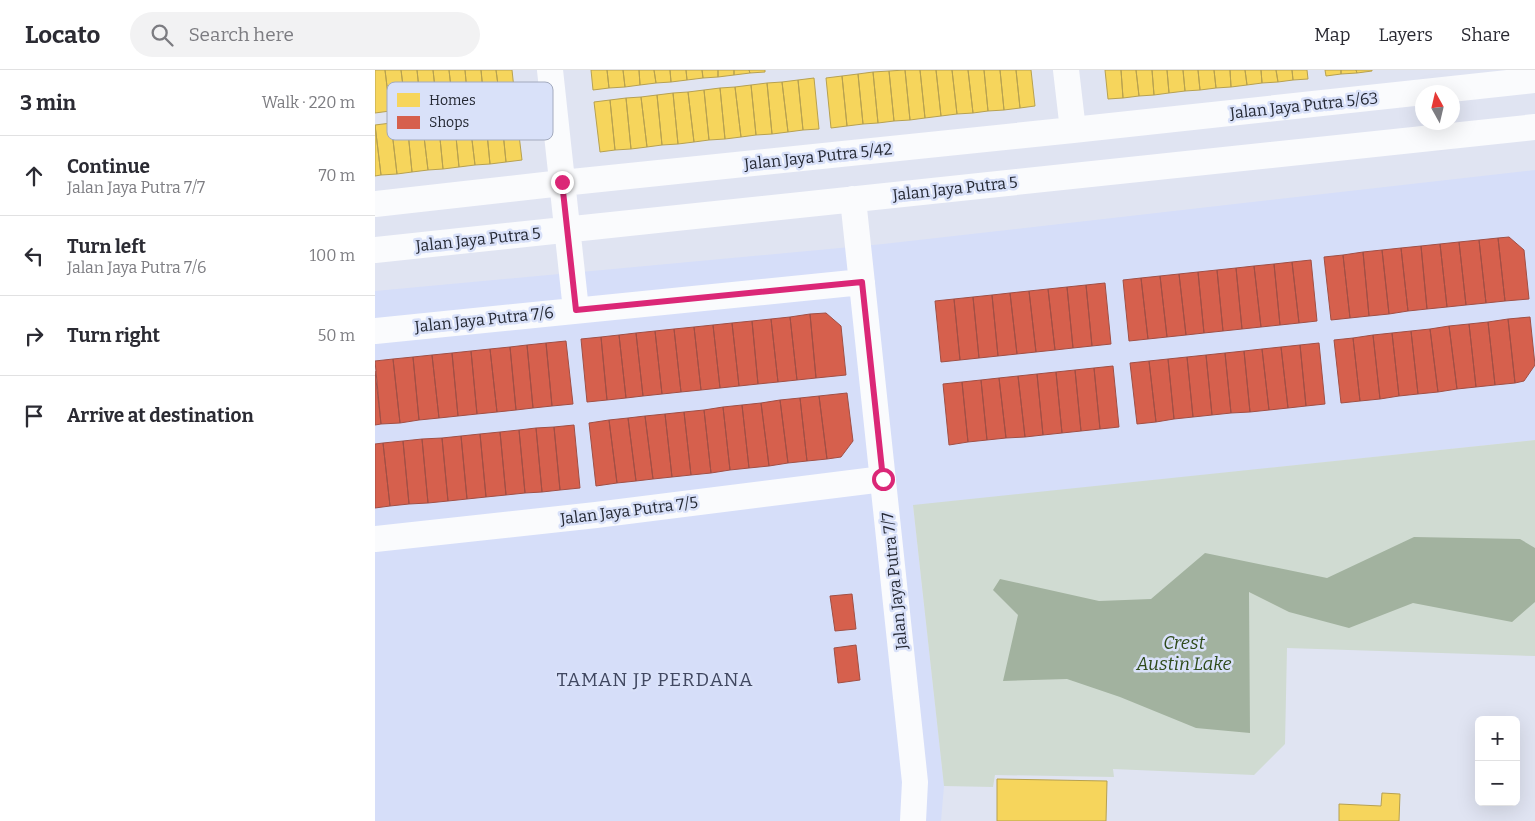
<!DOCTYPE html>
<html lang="en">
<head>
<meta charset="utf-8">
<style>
  body { margin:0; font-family:Bitter,serif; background:#f2f2f3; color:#2b2b33 }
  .controls { position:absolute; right:15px; bottom:15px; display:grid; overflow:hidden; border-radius:8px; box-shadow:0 5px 20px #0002 }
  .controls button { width:45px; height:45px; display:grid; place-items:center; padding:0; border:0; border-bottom:1px solid #e1e1e2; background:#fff; color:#2b2b33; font:25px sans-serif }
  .compass { position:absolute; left:1040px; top:15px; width:45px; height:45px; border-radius:50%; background:#fff; box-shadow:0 5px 20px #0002; rotate:352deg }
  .stop { position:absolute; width:15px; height:15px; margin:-11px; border:4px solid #db2777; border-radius:50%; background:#fff }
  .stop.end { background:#db2777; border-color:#fff; box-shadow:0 1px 5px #0008 }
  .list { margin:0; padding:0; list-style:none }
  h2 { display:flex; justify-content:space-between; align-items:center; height:65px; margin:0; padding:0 20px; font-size:21px }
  h2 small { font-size:16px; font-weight:400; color:#7c7c81 }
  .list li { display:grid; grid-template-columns:32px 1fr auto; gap:15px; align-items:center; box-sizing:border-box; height:80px; padding:0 20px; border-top:1px solid #e1e1e2 }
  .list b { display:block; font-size:19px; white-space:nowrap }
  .list p { margin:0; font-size:16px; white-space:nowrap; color:#7c7c81 }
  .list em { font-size:16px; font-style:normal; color:#7c7c81 }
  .icon { flex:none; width:28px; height:28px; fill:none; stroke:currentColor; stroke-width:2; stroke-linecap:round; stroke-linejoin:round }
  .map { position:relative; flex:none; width:1160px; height:751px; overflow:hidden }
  header { display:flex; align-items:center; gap:30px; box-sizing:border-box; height:70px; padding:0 25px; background:#fff; border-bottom:1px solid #e1e1e2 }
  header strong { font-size:24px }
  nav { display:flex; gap:28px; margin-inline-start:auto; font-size:18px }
  .search { width:350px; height:45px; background:#f2f2f3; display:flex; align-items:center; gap:12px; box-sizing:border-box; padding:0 18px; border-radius:28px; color:#7c7c81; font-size:19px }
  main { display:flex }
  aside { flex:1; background:#fff }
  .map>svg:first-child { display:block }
</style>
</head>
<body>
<header>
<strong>Locato</strong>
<div class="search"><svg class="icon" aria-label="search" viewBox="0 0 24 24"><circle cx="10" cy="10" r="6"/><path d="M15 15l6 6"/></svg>Search here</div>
<nav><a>Map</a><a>Layers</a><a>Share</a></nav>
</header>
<main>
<aside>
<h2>3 min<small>Walk · 220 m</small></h2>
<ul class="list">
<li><svg class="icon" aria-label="ahead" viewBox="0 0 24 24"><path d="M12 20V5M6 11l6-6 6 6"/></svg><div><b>Continue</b><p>Jalan Jaya Putra 7/7</p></div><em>70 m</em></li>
<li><svg class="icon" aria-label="left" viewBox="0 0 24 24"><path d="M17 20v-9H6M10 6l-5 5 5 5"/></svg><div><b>Turn left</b><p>Jalan Jaya Putra 7/6</p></div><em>100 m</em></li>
<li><svg class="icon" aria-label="right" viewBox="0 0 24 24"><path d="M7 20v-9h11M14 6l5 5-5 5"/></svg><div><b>Turn right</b></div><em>50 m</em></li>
<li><svg class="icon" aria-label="arrive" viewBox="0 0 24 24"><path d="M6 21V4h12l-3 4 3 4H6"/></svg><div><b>Arrive at destination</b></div></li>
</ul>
</aside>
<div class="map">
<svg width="1160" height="751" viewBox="0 0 1160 751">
  <rect width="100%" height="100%" fill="#e0e4f2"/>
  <path fill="#d6def9" d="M1160 100V370L538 436 569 716 566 751H0V221L508 174Z"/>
  <path fill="#d0dbd2" d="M1160 370V586L912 578 910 674 879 705 738 699 739 707 620 705 618 717 569 716 538 435Z"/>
  <path fill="#a2b29f" d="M1039 467 1145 469 1160 478V532L1137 552 1038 533 974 558 914 542 874 522 875 663 821 658 745 627 692 609 628 611 643 545 618 520 625 509 724 531 776 529 830 483 952 508Z"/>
  <path fill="#f6d55c" stroke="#b7a150" d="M0 0H10L15 41 0 43Z
    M10 0H26L31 40 15 41Z
    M26 0H42L46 38 31 40Z
    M42 0H58L62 36 46 38Z
    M58 0H74L78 35 62 36Z
    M74 0H90L93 33 78 35Z
    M90 0H106L109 31 93 33Z
    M106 0H121L125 30 109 31Z
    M121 0H137L140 28 125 30Z
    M216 0H232L234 18 218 20Z
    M232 0H248L250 17 234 18Z
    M248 0H264L265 15 250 17Z
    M264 0H279L281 13 265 15Z
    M279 0H295L296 12 281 13Z
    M295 0H311L312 10 296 12Z
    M311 0H327L328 8 312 10Z
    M327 0H343V7L328 8Z
    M343 0H359V5L343 7Z
    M359 0H374L375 3 359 5Z
    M374 0H390V2L375 3Z
    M530 0H545L550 48 535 50Z
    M530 0 535 50 519 51 514 1Z
    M545 0H561L566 46 550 48Z
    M561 0H577L582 44 566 46Z
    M577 0H593L598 43 582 44Z
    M593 0H609L613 41 598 43Z
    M609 0H625L629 40 613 41Z
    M625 0H641L645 38 629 40Z
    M641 0H656L660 36 645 38Z
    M730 0H746L748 28 733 29Z
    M746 0H761L764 26 748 28Z
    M761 0H777L779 25 764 26Z
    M777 0H792L794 23 779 25Z
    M792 0H808L810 21 794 23Z
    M808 0H823L825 20 810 21Z
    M823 0H839L841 18 825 20Z
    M839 0H855L856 17 841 18Z
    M855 0H870L872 15 856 17Z
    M870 0H886L887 13 872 15Z
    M886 0H901L903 12 887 13Z
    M901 0H917L918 10 903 12Z
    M917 0H932L933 9 918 10Z
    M950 0H966V4L951 6Z
    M966 0H981L982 3 966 4Z
    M981 0H997V1L982 3Z
    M514 1 519 51 503 53 498 2Z
    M498 2 503 53 488 54 483 4Z
    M483 4 488 54 472 56 467 6Z
    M467 6 472 56 456 58 451 8Z
    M439 8 444 59 428 60 423 10Z
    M423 10 428 60 413 62 407 12Z
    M407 12 413 62 397 64 392 13Z
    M392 13 397 64 381 65 376 15Z
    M376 15 381 65 366 67 360 17Z
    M360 17 366 67 350 69 345 18Z
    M345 18 350 69 334 70 329 20Z
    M329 20 334 70 319 72 313 22Z
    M313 22 319 72 303 74 298 23Z
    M298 23 303 74 287 75 282 25Z
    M282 25 287 75 272 77 266 27Z
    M266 27 272 77 256 79 251 28Z
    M251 28 256 79 240 80 235 30Z
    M235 30 240 80 225 82 219 32Z
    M141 40 147 90 131 92 126 42Z
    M126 42 131 92 115 94 110 43Z
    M110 43 115 94 100 95 94 45Z
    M94 45 100 95 84 97 79 47Z
    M79 47 84 97 68 99 63 48Z
    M63 48 68 99 53 100 47 50Z
    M47 50 53 100 37 102 32 52Z
    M32 52 37 102 22 104 16 53Z
    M16 53 22 104 6 105 0 55Z
    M0 55 6 105 0 106Z
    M622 709 732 711 731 751H622Z
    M1007 723 1025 724 1024 751H964V734L1006 736Z"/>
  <path fill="#d6604d" stroke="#a14f45" d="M1134 167 1149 180 1154 229 1130 231 1123 168Z
    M1123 168 1130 231 1111 233 1104 170Z
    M1104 170 1111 233 1091 235 1084 172Z
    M1084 172 1091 235 1072 237 1065 174Z
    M1065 174 1072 237 1052 239 1046 176Z
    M1046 176 1052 239 1033 241 1026 178Z
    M1026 178 1033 241 1014 244 1007 180Z
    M1007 180 1014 244 994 246 988 182Z
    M988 182 994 246 975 248 968 185Z
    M968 185 975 248 956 250 949 187Z
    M936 190 942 251 924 253 917 192Z
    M917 192 924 253 905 255 899 194Z
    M899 194 905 255 886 257 879 196Z
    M879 196 886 257 867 259 861 198Z
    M861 198 867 259 848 261 842 200Z
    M842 200 848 261 829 263 823 202Z
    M823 202 829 263 811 265 804 204Z
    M804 204 811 265 792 267 785 206Z
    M785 206 792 267 773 269 766 208Z
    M766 208 773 269 754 271 748 210Z
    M730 213 736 274 717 276 711 215Z
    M711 215 717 276 698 278 692 217Z
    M692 217 698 278 680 280 673 219Z
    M673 219 680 280 661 282 654 221Z
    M654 221 661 282 642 284 635 223Z
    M635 223 642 284 623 286 617 225Z
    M617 225 623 286 604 288 598 227Z
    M598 227 604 288 585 290 579 229Z
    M579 229 585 290 566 292 560 231Z
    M451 243 466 256 471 305 441 308 435 244Z
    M435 244 441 308 422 310 415 247Z
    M415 247 422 310 403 312 396 249Z
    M1155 247 1160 295 1149 311 1140 313 1133 249Z
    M396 249 403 312 383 314 377 251Z
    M1133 249 1140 313 1120 315 1113 252Z
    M377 251 383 314 364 316 357 253Z
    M1113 252 1120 315 1101 317 1094 254Z
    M357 253 364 316 345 318 338 255Z
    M1094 254 1101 317 1082 319 1074 256Z
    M338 255 345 318 326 320 319 257Z
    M1074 256 1082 319 1063 322 1055 259Z
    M319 257 326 320 306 322 299 259Z
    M299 259 306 322 287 324 280 261Z
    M1055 259 1063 322 1043 324 1036 261Z
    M280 261 287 324 268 326 261 263Z
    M1036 261 1043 324 1024 326 1017 263Z
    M261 263 268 326 251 328 244 265Z
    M1017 263 1024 326 1005 329 998 265Z
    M244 265 251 328 232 330 226 267Z
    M998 265 1005 329 985 331 978 268Z
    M226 267 232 330 212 332 206 269Z
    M978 268 985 331 966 333 959 270Z
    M191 271 198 334 177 336 171 273Z
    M171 273 177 336 158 338 152 275Z
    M944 273 950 334 931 336 925 275Z
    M152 275 158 338 141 340 135 277Z
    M925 275 931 336 913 338 906 277Z
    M135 277 141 340 122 342 115 279Z
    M906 277 913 338 894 340 887 279Z
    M115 279 122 342 102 344 96 281Z
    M887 279 894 340 875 342 869 281Z
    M96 281 102 344 83 346 77 283Z
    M869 281 875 342 856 343 850 283Z
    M77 283 83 346 64 348 57 285Z
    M850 283 856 343 837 345 831 285Z
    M57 285 64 348 44 350 38 287Z
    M831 285 837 345 818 347 812 287Z
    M38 287 44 350 25 353 18 289Z
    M812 287 818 347 799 349 793 289Z
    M18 289 25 353 6 354 0 291Z
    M793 289 799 349 781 352 774 291Z
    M774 291 781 352 762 354 755 293Z
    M738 296 744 357 725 359 719 298Z
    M719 298 725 359 706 361 700 300Z
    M700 300 706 361 687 363 681 302Z
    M0 301 6 354 0 355Z
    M681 302 687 363 668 365 662 304Z
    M662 304 668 365 650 367 643 306Z
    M643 306 650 367 631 368 624 308Z
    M624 308 631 368 612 370 606 310Z
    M606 310 612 370 593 372 587 312Z
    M587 312 593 372 574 375 568 314Z
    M472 323 478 371 466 387 452 389 444 326Z
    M444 326 452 389 432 391 425 328Z
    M425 328 432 391 413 393 405 330Z
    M405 330 413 393 394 396 386 333Z
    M386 333 394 396 374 398 367 335Z
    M367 335 374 398 355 400 348 337Z
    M348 337 355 400 336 403 329 340Z
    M329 340 336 403 316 405 309 342Z
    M309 342 316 405 297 407 290 344Z
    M290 344 297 407 278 409 270 346Z
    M270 346 278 409 261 411 253 348Z
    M253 348 261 411 242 413 234 350Z
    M234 350 242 413 221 416 214 353Z
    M199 355 205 418 185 420 179 357Z
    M179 357 185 420 167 422 161 358Z
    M161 358 167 422 150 423 144 360Z
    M144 360 150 423 131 425 125 362Z
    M125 362 131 425 111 427 105 364Z
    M105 364 111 427 92 429 86 366Z
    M86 366 92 429 73 431 67 368Z
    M67 368 73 431 53 433 47 369Z
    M47 369 53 433 34 434 28 371Z
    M28 371 34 434 15 436 8 373Z
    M8 373 15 436 0 438V374Z
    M477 524 481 559 460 561 455 526Z
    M481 575 485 610 463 613 459 578Z"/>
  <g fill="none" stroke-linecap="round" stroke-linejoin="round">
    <path stroke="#fafbfd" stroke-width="26" d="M175 0 201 240
      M691 0 698 60
      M478 129 540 712 538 751
      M0 134 187 113 698 60 1160 10
      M0 180 1160 57
      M0 261 487 212
      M0 469 221 445 508 409"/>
  </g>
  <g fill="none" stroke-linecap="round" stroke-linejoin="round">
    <path stroke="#db2777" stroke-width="6" d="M187 112 201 240 487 212 508 409"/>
  </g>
  <g text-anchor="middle" stroke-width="5" stroke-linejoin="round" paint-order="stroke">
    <g font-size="16" fill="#242833" stroke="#d9e1f9">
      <text transform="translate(929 35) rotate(-6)" y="6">Jalan Jaya Putra 5/63</text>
      <text transform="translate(443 86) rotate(-6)" y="6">Jalan Jaya Putra 5/42</text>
      <text transform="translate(580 118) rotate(-6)" y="6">Jalan Jaya Putra 5</text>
      <text transform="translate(103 169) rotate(-6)" y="6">Jalan Jaya Putra 5</text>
      <text transform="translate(109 249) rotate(-6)" y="6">Jalan Jaya Putra 7/6</text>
      <text transform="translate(254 440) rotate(-7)" y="6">Jalan Jaya Putra 7/5</text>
      <text transform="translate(519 511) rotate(-96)" y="6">Jalan Jaya Putra 7/7</text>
    </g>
    <g font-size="18" font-style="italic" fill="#2e4a19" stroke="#d9e1f9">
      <text x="809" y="579">Crest<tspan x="809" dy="21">Austin Lake</tspan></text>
    </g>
    <g font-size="19" letter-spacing="1" fill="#414861" stroke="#d9e1f9">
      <text x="280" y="616">TAMAN JP PERDANA</text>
    </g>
  </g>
  <rect x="12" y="12" width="166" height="58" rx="8" fill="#d9e1f9" stroke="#a3aabe" stroke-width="1"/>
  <rect x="22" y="23" width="23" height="14" fill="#f6d55c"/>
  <rect x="22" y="46" width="23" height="13" fill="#d6604d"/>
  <g font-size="14" fill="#242833">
    <text x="54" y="35">Homes</text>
    <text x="54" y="57">Shops</text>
  </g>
</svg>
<div class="controls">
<button>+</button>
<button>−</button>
</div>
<svg class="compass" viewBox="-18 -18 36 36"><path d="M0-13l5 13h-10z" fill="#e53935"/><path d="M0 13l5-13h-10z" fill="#7c7c81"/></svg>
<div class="stop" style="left:508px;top:409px"></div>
<div class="stop end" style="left:187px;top:112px"></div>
</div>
</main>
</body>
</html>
